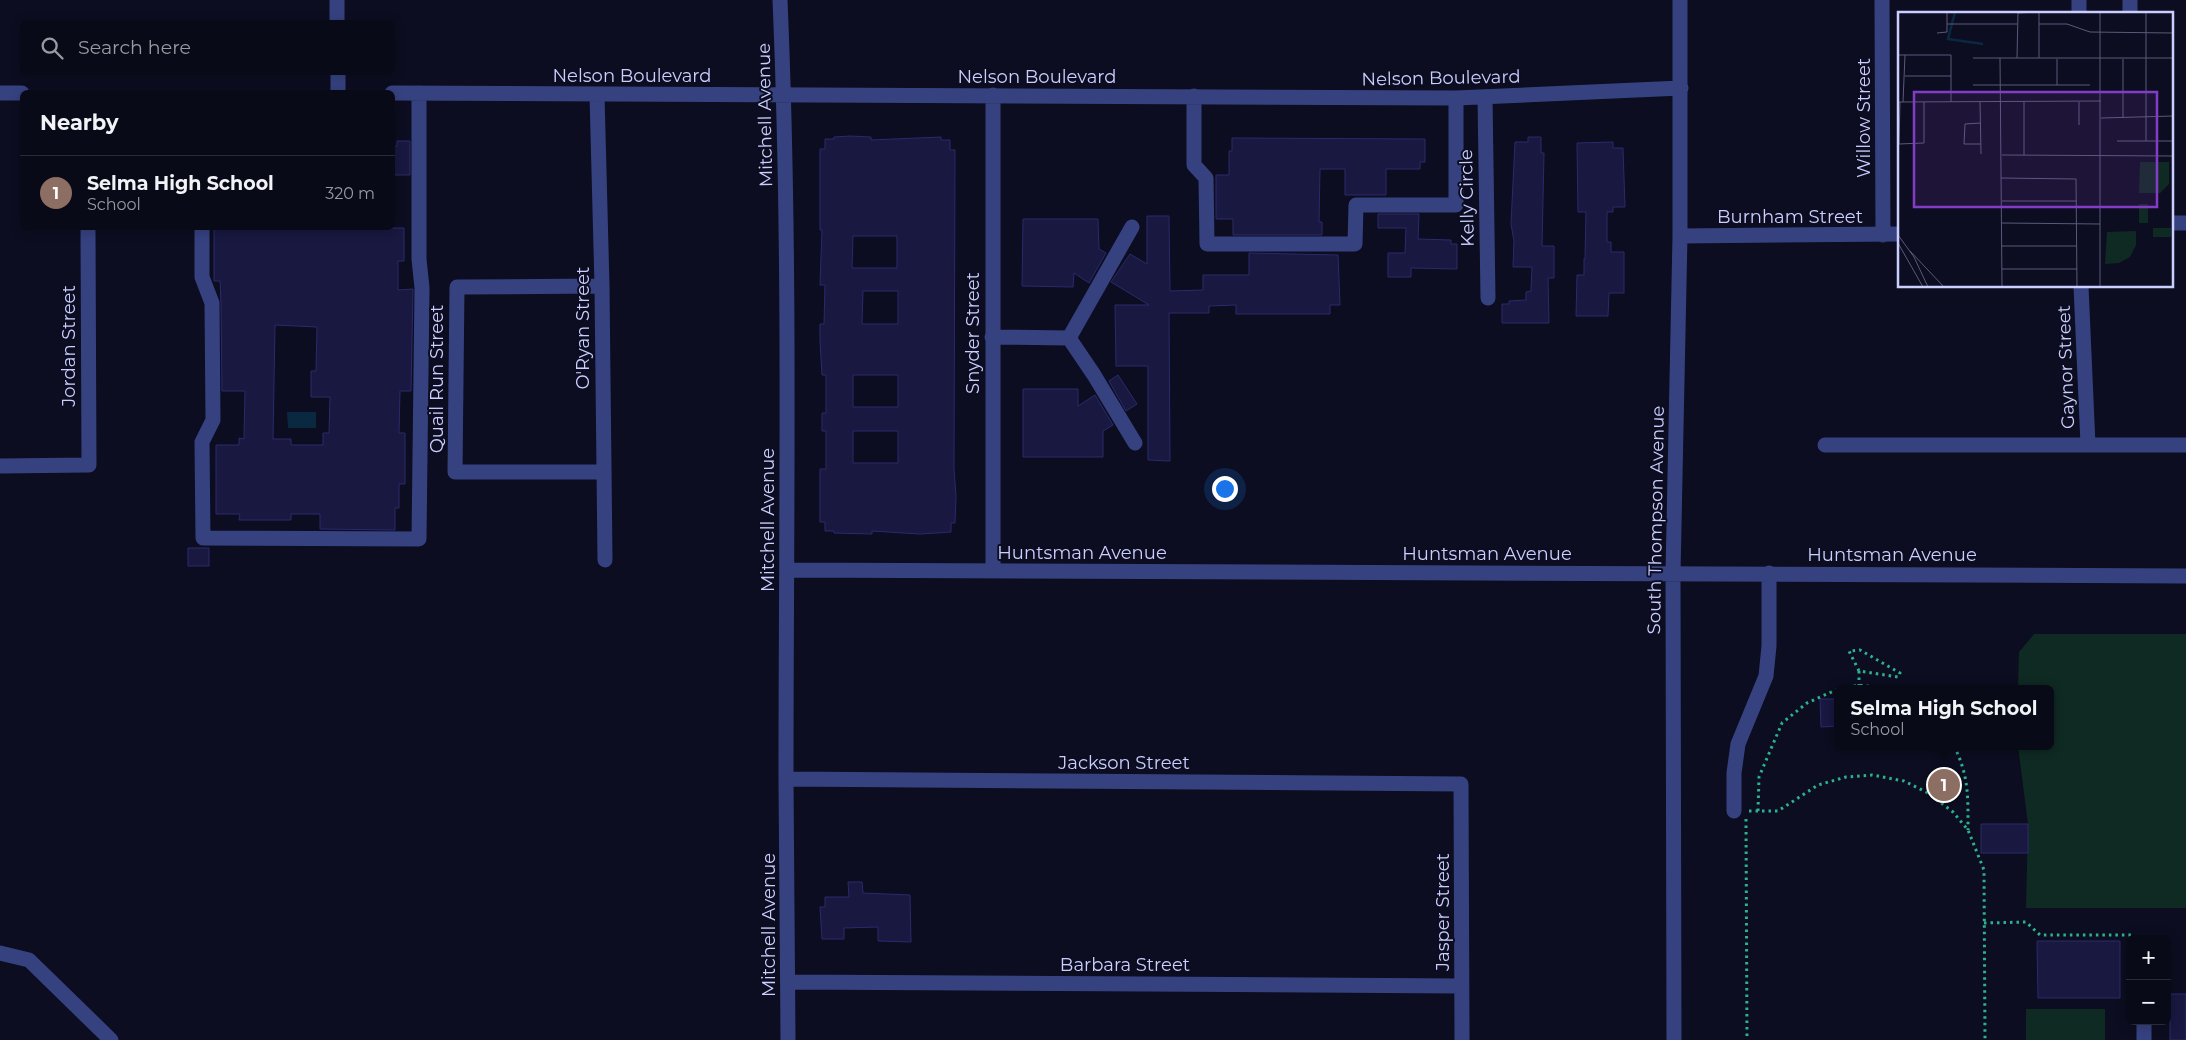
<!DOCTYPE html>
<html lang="en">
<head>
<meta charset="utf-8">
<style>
  body { margin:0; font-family:Montserrat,sans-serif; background:#121321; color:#f1f3f6 }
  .controls { position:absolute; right:15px; bottom:15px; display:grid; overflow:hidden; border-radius:8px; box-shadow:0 2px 12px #0003 }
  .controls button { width:45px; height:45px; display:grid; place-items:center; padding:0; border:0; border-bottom:1px solid #292b37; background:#090a18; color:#f1f3f6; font:25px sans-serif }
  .you { position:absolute; left:1224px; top:488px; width:18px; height:18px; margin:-12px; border:4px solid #fff; border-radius:50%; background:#1a73e8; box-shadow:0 0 0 8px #1a73e833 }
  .badge { display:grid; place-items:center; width:32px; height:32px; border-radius:50%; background:#1a73e8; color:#fff; font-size:16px; font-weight:700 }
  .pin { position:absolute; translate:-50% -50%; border:2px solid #fff; box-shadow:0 1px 5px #0006 }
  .popup { position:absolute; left:1834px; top:685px; width:220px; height:65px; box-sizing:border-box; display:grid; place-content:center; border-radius:8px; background:#090a18; filter:drop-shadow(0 1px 4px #0005); font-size:16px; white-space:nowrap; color:#999aa2 }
  .popup b { font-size:19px; color:#f1f3f6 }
  .popup::after { content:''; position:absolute; left:50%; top:100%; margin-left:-10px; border:10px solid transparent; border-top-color:#090a18 }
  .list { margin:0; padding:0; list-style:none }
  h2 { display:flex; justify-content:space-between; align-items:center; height:65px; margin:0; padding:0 20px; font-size:21px }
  h2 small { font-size:16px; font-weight:400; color:#999aa2 }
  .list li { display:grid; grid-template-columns:32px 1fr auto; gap:15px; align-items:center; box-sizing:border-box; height:75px; padding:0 20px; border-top:1px solid #292b37 }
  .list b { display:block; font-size:19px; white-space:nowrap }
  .list p { margin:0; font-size:16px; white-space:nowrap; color:#999aa2 }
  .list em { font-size:16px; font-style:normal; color:#999aa2 }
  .icon { flex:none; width:28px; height:28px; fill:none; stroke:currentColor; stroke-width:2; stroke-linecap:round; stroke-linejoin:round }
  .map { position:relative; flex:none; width:2186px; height:1040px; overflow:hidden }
  .search { position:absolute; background:#090a18; box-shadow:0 2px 12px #0003; left:20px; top:20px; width:375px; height:55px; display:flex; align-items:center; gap:12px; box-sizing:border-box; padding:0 18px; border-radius:8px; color:#999aa2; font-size:19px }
  .panel { position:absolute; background:#090a18; box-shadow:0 2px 12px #0003; left:20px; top:90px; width:375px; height:140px; border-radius:8px }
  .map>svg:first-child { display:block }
</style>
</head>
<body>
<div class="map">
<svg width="2186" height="1040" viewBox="0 0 2186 1040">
  <rect width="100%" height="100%" fill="#0c0d20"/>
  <path fill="#0f2a23" d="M2034 634H2186V908H2026L2028 824 2018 746H2050V689H2018L2019 652Z
    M2026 1009H2105V1040H2026Z"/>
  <path fill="#0a2941" d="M287 412H316V428H288Z"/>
  <path fill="#181841" stroke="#2a2a6d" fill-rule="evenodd" d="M850 136 871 137V140L941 137V140H950V150H955L954 469 956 497 955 523H951V532L920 534 872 531V534L834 533V531H825V522H820V469H826V431H822V413H826V375H822L820 341V324H824L825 285H820L822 230H820V149H825V139H834V137ZM853 236H897V268H852ZM863 291H898V324H862ZM853 375H898V407H853ZM853 431H898V463H853Z
    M1528 137H1541V153H1544L1542 246H1554V278H1548L1549 323H1502V304H1509V301L1526 300V292L1531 291 1532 267H1513L1514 241 1511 224 1515 142H1528Z
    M1232 138 1425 139V162H1420V169H1386V195H1345V169H1320L1319 222H1322V235H1233V219H1216V175H1229V151H1232Z
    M397 141H410V175H392V146H397Z
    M1613 142V148H1623L1625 207H1613V212H1607V242H1611V252H1624V293H1609L1608 316H1576L1577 275H1584V259H1585L1586 212H1578L1577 143Z
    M1378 214H1419L1418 239 1451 240V244H1457V269L1411 268V277H1388V253H1405L1406 228H1378Z
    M1147 216H1169L1170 291 1203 290V275H1249V253L1338 255 1340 305H1330V314H1236V305L1209 306V313H1169L1170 461 1148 460V366H1116L1115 305H1149L1111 282 1130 254 1147 264Z
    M1023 219H1098L1099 249 1106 253 1089 283 1074 273 1073 287 1022 286Z
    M214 228H404V261H398V290L413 289 411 391H400L399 433H405V484H399V508H395V530L320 529V514H291V520H239L240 514H216V445H239V438L244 439 245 391H222L221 303 220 281H214ZM275 325 317 327 316 371H311V397H330L329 433H323V445H291V439H273Z
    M1118 375 1137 404 1126 411 1109 381Z
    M1023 389H1078V406L1095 395 1113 425 1103 431V457H1023Z
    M188 548H209V566H188Z
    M1820 699H1838V726L1821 727Z
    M1981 824H2028V853H1981Z
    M848 882H862L863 893 910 895 911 942 878 941V927L844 928V939H822L820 907H825V897H849Z
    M2037 941H2120V998H2038Z
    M2170 994H2186V1040H2170Z"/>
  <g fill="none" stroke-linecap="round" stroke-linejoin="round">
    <path stroke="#2cb28f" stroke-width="3" stroke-dasharray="2.5 4" stroke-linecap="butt" d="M1859 671 1849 651 1860 650 1900 673 1898 677 1859 671V685
      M1841 689 1859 685 1891 689
      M1954 746C1969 776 1968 797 1968 830
      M1749 811H1778L1818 785 1846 777 1872 775 1904 781 1928 793 1953 812 1968 830 1984 870 1985 1040
      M1758 811 1759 777 1782 723 1807 703 1838 689
      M1746 819 1747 1040
      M1984 923 2026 922 2040 935H2133V939"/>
    <path stroke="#364280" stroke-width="15" d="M337 0V22
      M780 0C791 259 786 519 786 779 786 866 788 953 788 1040
      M1882 0 1883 235
      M2079 14V0
      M2130 14V0
      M338 72V92
      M0 93H22
      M392 93 1456 98 1681 88
      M597 95 602 286 605 560
      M993 95V571
      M1194 96V165L1206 178 1207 244H1355L1356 205H1456V98
      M1485 97 1488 298
      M2172 223H2186
      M202 228V277L212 303 213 420 202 442 203 538 419 539 422 288 419 259V93
      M1680 236 1900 234
      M602 286 457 287 455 472H603
      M2081 286 2088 445
      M992 337 1069 338
      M1069 338 1132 227
      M1069 338 1094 375 1135 443
      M1825 445H2186
      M0 466 89 465 88 228
      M788 570 2186 576
      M786 779 1461 784 1462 1040
      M1734 811V773L1738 744 1766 676 1769 646V573
      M0 953 29 960 111 1040
      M788 982 1462 986
      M2144 1021V1040
      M1674 1040 1673 573 1680 236V0"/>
  </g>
  <g text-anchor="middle" stroke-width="4" stroke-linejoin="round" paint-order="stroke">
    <g font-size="18" fill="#cbcfff" stroke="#0c0d20">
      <text x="632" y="82">Nelson Boulevard</text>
      <text x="1037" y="83">Nelson Boulevard</text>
      <text transform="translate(1441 78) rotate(-1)" y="6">Nelson Boulevard</text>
      <text transform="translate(765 115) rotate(-91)" y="6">Mitchell Avenue</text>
      <text transform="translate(1864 118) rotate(-90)" y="6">Willow Street</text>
      <text transform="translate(1467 198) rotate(-91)" y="6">Kelly Circle</text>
      <text x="1790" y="223">Burnham Street</text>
      <text transform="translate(583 328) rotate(-90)" y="6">O'Ryan Street</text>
      <text transform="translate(973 333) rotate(-90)" y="6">Snyder Street</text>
      <text transform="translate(69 346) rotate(-90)" y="6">Jordan Street</text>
      <text transform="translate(2066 367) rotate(-92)" y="6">Gaynor Street</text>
      <text transform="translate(437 379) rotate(-90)" y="6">Quail Run Street</text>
      <text transform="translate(768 520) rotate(-90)" y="6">Mitchell Avenue</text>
      <text transform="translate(1656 520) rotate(-89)" y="6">South Thompson Avenue</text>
      <text x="1082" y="559">Huntsman Avenue</text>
      <text x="1487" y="560">Huntsman Avenue</text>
      <text x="1892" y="561">Huntsman Avenue</text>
      <text x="1124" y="769">Jackson Street</text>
      <text transform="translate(1443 912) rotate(-90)" y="6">Jasper Street</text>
      <text transform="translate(769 925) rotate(-90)" y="6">Mitchell Avenue</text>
      <text x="1125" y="971">Barbara Street</text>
    </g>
  </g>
  <g transform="translate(1898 12)">
    <rect width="275" height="275" fill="#0c0d20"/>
    <path d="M242 150H271V172L262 181H241ZM241 192H250V211H241ZM255 216H273V225H255ZM238 219V233L232 245 221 251 207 252 209 220Z" fill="#0f2a23"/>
    <path fill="none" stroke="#0a2941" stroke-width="2.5" d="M57 0 50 27 85 32"/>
    <path fill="none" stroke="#585b79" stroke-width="1" d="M202 0V275M248 0V129M120 1 140 0M49 12H119M141 12H169L192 20 275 21M39 21 49 20V0M0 43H53V90M75 46H275M102 46 104 275M119 46 120 0M141 46V0M159 47V73M225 47V106M7 64H53M75 73H192M0 90 203 89M2 90 1 132 26 131V90M5 90 7 43M82 90 83 142M126 90V143M181 90V113M203 106 275 104M83 111 67 112 66 132H83M219 129H275M104 143 275 144M103 166 178 167 179 275M104 189H179M104 211 202 212M0 223 16 245 30 275M0 231 25 275M103 234H178M12 239 46 275M104 257H179"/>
    <path fill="#833cc5" fill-opacity="0.15" stroke="#833cc5" stroke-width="2.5" d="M16 80H259V195H16Z"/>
    <rect width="275" height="275" fill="none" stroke="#cbcfff" stroke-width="2.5"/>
  </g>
</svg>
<div class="controls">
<button>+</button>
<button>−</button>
</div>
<div class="you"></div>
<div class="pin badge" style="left:1944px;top:785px;background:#8d6e63">1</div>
<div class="popup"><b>Selma High School</b>School</div>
<div class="search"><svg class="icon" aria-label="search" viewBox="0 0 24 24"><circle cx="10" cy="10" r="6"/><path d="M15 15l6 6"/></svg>Search here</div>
<section class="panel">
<h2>Nearby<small></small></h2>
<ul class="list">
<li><span class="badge" style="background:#8d6e63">1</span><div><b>Selma High School</b><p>School</p></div><em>320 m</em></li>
</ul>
</section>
</div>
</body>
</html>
